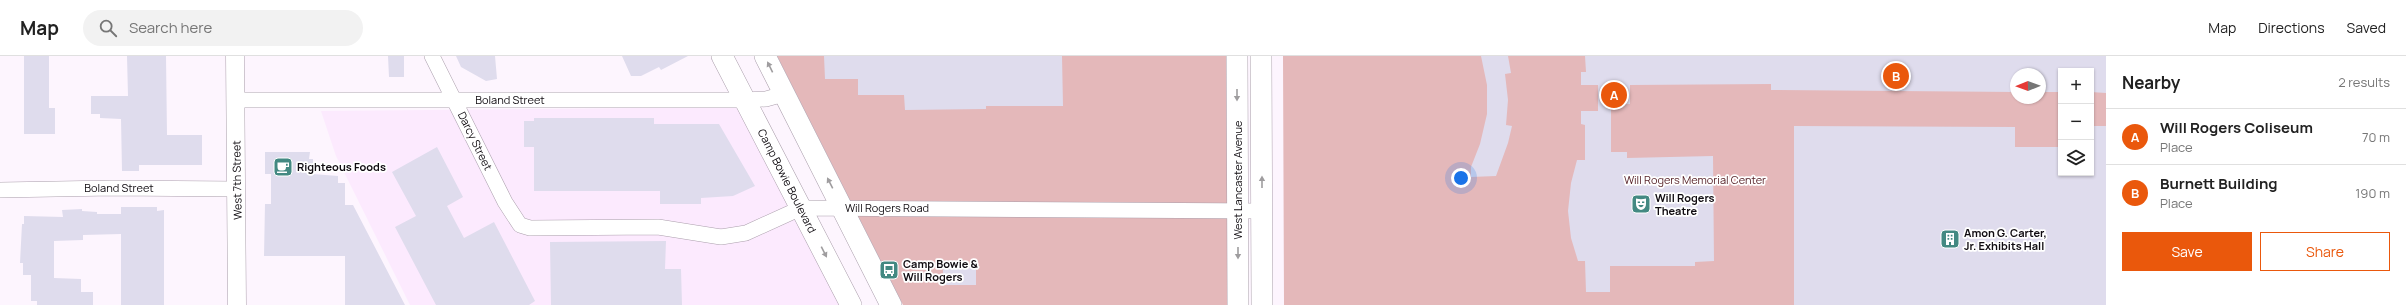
<!DOCTYPE html>
<html lang="en">
<head>
<meta charset="utf-8">
<style>
  body { margin:0; font-family:Manrope,sans-serif; background:#f2f2f2; color:#222 }
  .controls { position:absolute; right:12px; top:12px; display:grid; overflow:hidden; border-radius:0px; box-shadow:0 1px 3px #0004 }
  .controls button { width:36px; height:36px; display:grid; place-items:center; padding:0; border:0; border-bottom:1px solid #e0e0e0; background:#fff; color:#222; font:20px sans-serif }
  .compass { position:absolute; left:2010px; top:12px; width:36px; height:36px; border-radius:50%; background:#fff; box-shadow:0 1px 3px #0004; rotate:269deg }
  .you { position:absolute; left:1461px; top:122px; width:14px; height:14px; margin:-10px; border:3px solid #fff; border-radius:50%; background:#1a73e8; box-shadow:0 0 0 6px #1a73e833 }
  .badge { display:grid; place-items:center; width:26px; height:26px; border-radius:50%; background:#ea580c; color:#fff; font-size:13px; font-weight:700 }
  .pin { position:absolute; translate:-50% -50%; border:2px solid #fff; box-shadow:0 1px 4px #0006 }
  .list { margin:0; padding:0; list-style:none }
  h2 { display:flex; justify-content:space-between; align-items:center; height:52px; margin:0; padding:0 16px; font-size:17px }
  h2 small { font-size:13px; font-weight:400; color:#767676 }
  .list li { display:grid; grid-template-columns:26px 1fr auto; gap:12px; align-items:center; box-sizing:border-box; height:56px; padding:0 16px; border-top:1px solid #e0e0e0 }
  .list b { display:block; font-size:15px; white-space:nowrap }
  .list p { margin:0; font-size:13px; white-space:nowrap; color:#767676 }
  .list em { font-size:13px; font-style:normal; color:#767676 }
  .actions { display:flex; gap:8px; padding:12px 16px }
  .actions a { flex:1; padding:9px 0; border:1px solid #ea580c; border-radius:0px; text-align:center; font-size:14px; color:#ea580c }
  .actions .main { background:#ea580c; color:#fff }
  .icon { flex:none; width:22px; height:22px; fill:none; stroke:currentColor; stroke-width:2; stroke-linecap:round; stroke-linejoin:round }
  .map { position:relative; flex:none; width:2106px; height:249px; overflow:hidden }
  header { display:flex; align-items:center; gap:24px; box-sizing:border-box; height:56px; padding:0 20px; background:#fff; border-bottom:1px solid #e0e0e0 }
  header strong { font-size:19px }
  nav { display:flex; gap:22px; margin-inline-start:auto; font-size:14px }
  .search { width:280px; height:36px; background:#f2f2f2; display:flex; align-items:center; gap:10px; box-sizing:border-box; padding:0 14px; border-radius:22px; color:#767676; font-size:15px }
  main { display:flex }
  aside { flex:1; background:#fff }
  .map>svg:first-child { display:block }
</style>
</head>
<body>
<header>
<strong>Map</strong>
<div class="search"><svg class="icon" aria-label="search" viewBox="0 0 24 24"><circle cx="10" cy="10" r="6"/><path d="M15 15l6 6"/></svg>Search here</div>
<nav><a>Map</a><a>Directions</a><a>Saved</a></nav>
</header>
<main>
<div class="map">
<svg width="2106" height="249" viewBox="0 0 2106 249">
  <rect width="100%" height="100%" fill="#fdf5fe"/>
  <path fill="#fceafe" d="M739 51 840 249H410L336 100 321 55Z"/>
  <path fill="#e4b8ba" fill-rule="evenodd" d="M777 0H1227L1228 249H903Z
    M1283 0H2106V249H1284ZM2061 15H2091V117H2061ZM2016 18H2040V42H2016Z"/>
  <path fill="#dfdced" d="M24 0H49V52H55V78H24Z
    M127 0H166L167 79H202V109H139V115H122L121 63 100 62V58H91V40H128Z
    M388 0H404V21H389Z
    M456 0H495L497 23 486 25 461 11Z
    M622 0H688L661 14 659 11 641 20H631Z
    M824 0H1062L1063 50H986V53L905 54 904 39H858V23H825Z
    M1481 0H1508L1511 17 1505 18 1508 44 1506 69 1512 70 1508 87 1496 120 1471 121V111L1480 88 1487 58V29Z
    M1585 0H2106V37L2091 36V15H2061V36H2040V18H2016V36L1771 34V28L1630 29V48L1611 49V96H1627V102L1713 100 1714 205 1695 206V210H1610V236H1586L1585 205H1578L1571 182 1568 155 1571 127 1577 104H1585V69L1581 68V55H1598V29H1581V16H1586Z
    M534 62H654V68H719L755 130 733 140 701 142V148H660V135H534V91H524V65H534Z
    M1794 70 2015 71V91H2061V117H2091V70H2106V249H1794Z
    M437 91 463 141 447 150 464 182 494 166 535 245 529 249H436L395 171 416 160 392 116Z
    M265 96H310L309 103H313V118L338 120V127H345V149H353L405 249H345V200H264L265 148H271V118H265Z
    M121 151H157V155L164 154V249H121V178L83 179V184L54 185V222L81 223V236H93V249H37V245H31V219H23V207H20L22 168H24V160L63 161 62 154 82 153V155L97 156V158H121Z
    M666 185 665 213H681L682 249H551L550 186Z
    M943 209H976V229H943Z"/>
  <g fill="none" stroke-linecap="round" stroke-linejoin="round">
    <g stroke="#ab9fac" stroke-width="16">
      <path id="minor" d="M432 0 505 146 520 169 530 172 658 171 721 181 746 177 801 152 1262 155
        M236 44H745L766 43 784 38
        M0 134 112 132 237 133"/>
    </g>
    <g stroke="#ab9fac" stroke-width="19">
      <path id="tertiary" d="M235 0 237 249"/>
    </g>
    <g stroke="#ab9fac" stroke-width="22">
      <path id="secondary" d="M722 0 851 249
        M765 0 891 249
        M1237 0 1238 249
        M1261 0 1262 249"/>
    </g>
    <use href="#minor" stroke="#fff" stroke-width="15"/>
    <use href="#tertiary" stroke="#fff" stroke-width="18"/>
    <use href="#secondary" stroke="#fff" stroke-width="21"/>
  </g>
  <defs><path id="oneway-solid" d="M-6-.8H1V-3.2L6.5 0L1 3.2V.8H-6Z"/></defs>
  <g fill="#9f9d9f">
    <use href="#oneway-solid" transform="translate(770 11) rotate(-116)"/>
    <use href="#oneway-solid" transform="translate(1237 39) rotate(90)"/>
    <use href="#oneway-solid" transform="translate(1262 126) rotate(-90)"/>
    <use href="#oneway-solid" transform="translate(830 127) rotate(-117)"/>
    <use href="#oneway-solid" transform="translate(824 196) rotate(63)"/>
    <use href="#oneway-solid" transform="translate(1238 197) rotate(90)"/>
  </g>
  <defs>
    <g id="cafe-square" transform="scale(1)"><rect x="-9" y="-9" width="18" height="18" rx="4" fill="#438982" stroke="#fff"/><path d="M-5.5-4.5H6V0H3Q3 3.5 0 3.5H-2.5Q-5.5 3.5-5.5 0ZM3-3.2v2h1.7v-2ZM-6 4.5H4V6H-6Z" fill="#fff"/></g>
    <g id="theatre-square" transform="scale(1)"><rect x="-9" y="-9" width="18" height="18" rx="4" fill="#438982" stroke="#fff"/><path d="M-5-5.5Q0-4 5-5.5V0Q5 5 0 6Q-5 5-5 0ZM-3.3-2.5H-1v1.5H-3.3ZM1-2.5H3.3v1.5H1ZM-2.8 1Q0 5.5 2.8 1Z" fill="#fff"/></g>
    <g id="building-square" transform="scale(1)"><rect x="-9" y="-9" width="18" height="18" rx="4" fill="#438982" stroke="#fff"/><path d="M-4-6H4V6H1V3H-1V6H-4ZM-2.5-4.3h1.7v1.8h-1.7ZM.8-4.3h1.7v1.8H.8ZM-2.5-1h1.7V.8h-1.7ZM.8-1h1.7V.8H.8Z" fill="#fff"/></g>
    <g id="bus-square" transform="scale(1)"><rect x="-9" y="-9" width="18" height="18" rx="4" fill="#438982" stroke="#fff"/><path d="M-5-6H5V4H4V6H2V4H-2V6H-4V4H-5ZM-3.5-4V0h7V-4ZM-3.5 1.2v1.5H-2V1.2ZM2 1.2v1.5H3.5V1.2Z" fill="#fff"/></g>
  </defs>
  <g fill-rule="evenodd">
    <use href="#cafe-square" x="283" y="111"/>
    <use href="#theatre-square" x="1641" y="148"/>
    <use href="#building-square" x="1950" y="183"/>
    <use href="#bus-square" x="889" y="214"/>
  </g>
  <g text-anchor="middle" stroke-width="3.5" stroke-linejoin="round" paint-order="stroke">
    <g font-size="11" fill="#0f0b10" stroke="#fff">
      <text x="510" y="48">Boland Street</text>
      <text transform="translate(475 85) rotate(64)" y="4">Darcy Street</text>
      <text transform="translate(237 124) rotate(-91)" y="4">West 7th Street</text>
      <text transform="translate(1238 124) rotate(-90)" y="4">West Lancaster Avenue</text>
      <text transform="translate(787 125) rotate(63)" y="4">Camp Bowie Boulevard</text>
      <text x="119" y="136">Boland Street</text>
      <text x="887" y="156">Will Rogers Road</text>
    </g>
    <g font-size="11" font-weight="bold" fill="#0f0b10" stroke="#fff" text-anchor="start">
      <text x="297" y="115">Righteous Foods</text>
      <text x="1655" y="146">Will Rogers<tspan x="1655" dy="13">Theatre</tspan></text>
      <text x="1964" y="181">Amon G. Carter,<tspan x="1964" dy="13">Jr. Exhibits Hall</tspan></text>
      <text x="903" y="212">Camp Bowie &amp;<tspan x="903" dy="13">Will Rogers</tspan></text>
    </g>
    <g font-size="11" fill="#531d23" stroke="#fff">
      <text x="1695" y="128">Will Rogers Memorial Center</text>
    </g>
  </g>
</svg>
<div class="controls">
<button>+</button>
<button>−</button>
<button><svg class="icon" aria-label="layers" viewBox="0 0 24 24"><path d="M12 4l9 5-9 5-9-5zM3 14l9 5 9-5"/></svg></button>
</div>
<svg class="compass" viewBox="-18 -18 36 36"><path d="M0-13l5 13h-10z" fill="#e53935"/><path d="M0 13l5-13h-10z" fill="#767676"/></svg>
<div class="you"></div>
<div class="pin badge" style="left:1614px;top:39px">A</div>
<div class="pin badge" style="left:1896px;top:20px">B</div>
</div>
<aside>
<h2>Nearby<small>2 results</small></h2>
<ul class="list">
<li><span class="badge">A</span><div><b>Will Rogers Coliseum</b><p>Place</p></div><em>70 m</em></li>
<li><span class="badge">B</span><div><b>Burnett Building</b><p>Place</p></div><em>190 m</em></li>
</ul>
<div class="actions"><a class="main">Save</a><a>Share</a></div>
</aside>
</main>
</body>
</html>
